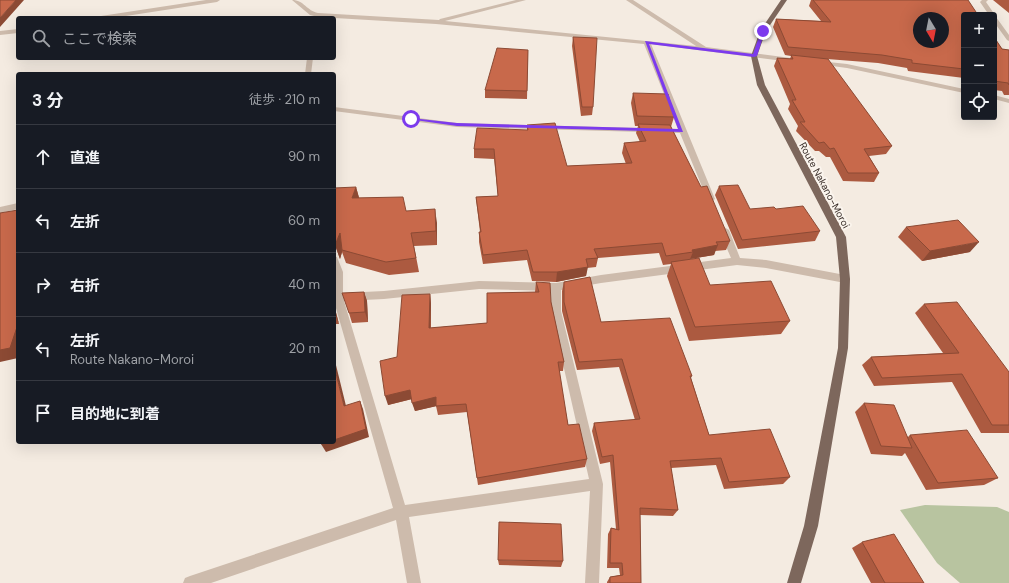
<!DOCTYPE html>
<html lang="ja">
<head>
<meta charset="utf-8">
<style>
  body { margin:0; font-family:"DM Sans","Noto Sans JP",sans-serif; background:#242831; color:#f1f3f6 }
  .controls { position:absolute; right:12px; top:12px; display:grid; overflow:hidden; border-radius:4px; box-shadow:0 4px 16px #0002 }
  .controls button { width:36px; height:36px; display:grid; place-items:center; padding:0; border:0; border-bottom:1px solid #363941; background:#171b24; color:#f1f3f6; font:20px sans-serif }
  .compass { position:absolute; left:913px; top:12px; width:36px; height:36px; border-radius:50%; background:#171b24; box-shadow:0 4px 16px #0002; rotate:170deg }
  .stop { position:absolute; width:12px; height:12px; margin:-9px; border:3px solid #7c3aed; border-radius:50%; background:#fff }
  .stop.end { background:#7c3aed; border-color:#fff; box-shadow:0 1px 4px #0008 }
  .list { margin:0; padding:0; list-style:none }
  h2 { display:flex; justify-content:space-between; align-items:center; height:52px; margin:0; padding:0 16px; font-size:17px }
  h2 small { font-size:13px; font-weight:400; color:#9ea1a6 }
  .list li { display:grid; grid-template-columns:26px 1fr auto; gap:12px; align-items:center; box-sizing:border-box; height:64px; padding:0 16px; border-top:1px solid #363941 }
  .list b { display:block; font-size:15px; white-space:nowrap }
  .list p { margin:0; font-size:13px; white-space:nowrap; color:#9ea1a6 }
  .list em { font-size:13px; font-style:normal; color:#9ea1a6 }
  .icon { flex:none; width:22px; height:22px; fill:none; stroke:currentColor; stroke-width:2; stroke-linecap:round; stroke-linejoin:round }
  .map { position:relative; flex:none; width:1009px; height:583px; overflow:hidden }
  .search { position:absolute; background:#171b24; box-shadow:0 4px 16px #0002; left:16px; top:16px; width:320px; height:44px; display:flex; align-items:center; gap:10px; box-sizing:border-box; padding:0 14px; border-radius:4px; color:#9ea1a6; font-size:15px }
  .panel { position:absolute; background:#171b24; box-shadow:0 4px 16px #0002; left:16px; top:72px; width:320px; height:372px; border-radius:4px }
  .map>svg:first-child { display:block }
</style>
</head>
<body>
<div class="map">
<svg width="1009" height="583" viewBox="0 0 1009 583">
  <rect width="100%" height="100%" fill="#f4ebe1"/>
  <path fill="#b8c4a0" d="M925 505 997 507 1009 512V583H960L937 563 900 510Z"/>
  <g fill="none" stroke-linecap="round" stroke-linejoin="round">
    <path fill="#cdbbac" fill-rule="evenodd" d="M206 0H220L217 2 113 18H98L101 16Z
      M292 0C304 0 307 11 318 13L439 20 440 19 516 0H526L445 21 696 46 626 0H633L706 47 791 58 794 60 791 62 651 44 715 199 711 202 707 199 680 133 457 127 334 111V107L457 123 678 129 644 44 436 24 318 17 310 15Z
      M982 0H988L986 2 995 15 994 16 996 17 1009 35V41L1007 40 994 22V15H989L980 2Z
      M18 29V33L0 35V31Z
      M307 58H313L311 74H305Z
      M819 61 847 64 964 89V93L847 68 817 64V62Z
      M994 95 1009 99V103L994 99Z
      M18 203V209L0 213V207Z
      M724 227 729 230 740 258 766 260 845 275 848 276 850 279 848 282 845 283 766 268 737 265 601 283 561 290V311L603 484 599 583H585L590 491 409 517 421 583H407L396 520 211 583H183L185 578 190 576 393 508 334 301V256L337 257 343 272V293L384 291 479 281 556 283 601 275 731 258 719 230ZM479 289 551 291V311L589 479 405 505 344 301 384 299Z"/>
    <path fill="#7d675c" fill-rule="evenodd" d="M781 0H787L766 31 757 56 765 85 846 237 850 279 848 348 818 526 801 583H787L804 526 838 348 840 279 836 237 757 85 751 56 760 31Z"/>
  </g>
  <path fill="#ac5a40" d="M811 0H968L964 15V78L908 71 907 68 878 63 827 59 892 146 886 154 869 156 879 173 874 182 843 181 830 157H826L819 151H815L796 131 798 126 788 109 790 104 774 66 777 58 790 59 791 56 785 55 773 27 776 19 821 21 809 6Z
    M993 0H1009V13Z
    M573 37 593 107 592 115 581 116 572 46Z
    M994 37 1002 49 1009 50V95H1004L1002 91 994 90Z
    M528 50 527 99 485 98V90Z
    M633 93 674 117 671 127 701 187 730 241 726 250 715 251 714 255 690 259 710 285 790 321 781 334 689 341 667 276 671 264 663 265 659 253 598 258 596 267 587 268 586 276 556 282 532 281 527 260 483 264 479 242V232H480L477 207 476 197 498 196 494 159 474 158V149L527 130V125L567 166 626 164 622 153 624 143 640 142 636 133 638 126H635L631 103Z
    M719 186 750 209H776L820 231 815 241 738 249 715 195Z
    M356 187 359 198 406 211 437 223V245L414 246 419 272 389 275 346 263 342 252 340 259 335 245Z
    M906 227 970 252 922 261 898 237Z
    M536 282 551 302 564 362 563 371H559L568 425 587 459 585 467 478 485 467 412 438 415 436 406 415 411 412 399 388 405 397 357 430 294 431 304V328L487 323 535 292Z
    M564 282 601 322 692 376 691 378 709 435 790 477 783 484 724 489 716 465 671 468 678 510 673 516 640 515 641 583H607V582L610 577 620 575 619 568H607L608 534 611 528 616 529 610 462 600 464 592 431 594 423 635 420 619 367 577 370 562 311V291Z
    M364 292 367 301 368 322 352 323 349 313Z
    M924 304 1009 372V433H981L952 382 874 386 862 365 871 357 943 353 915 313Z
    M334 305 339 324H334Z
    M864 403 908 437 910 435 998 478 984 485 926 490 905 453 902 456 871 454 855 412Z
    M862 542 924 583H871L852 548Z
    M498 560 563 561 561 567 499 565Z"/>
  <path fill="#8c4a34" d="M16 0H24L0 27V18Z
    M356 187 360 201 352 198Z
    M435 209 437 223V245L436 231Z
    M340 233 342 252 340 259 335 245Z
    M979 242 970 252 922 261 930 251Z
    M718 245 714 255 690 259 693 252 692 250Z
    M588 267 586 276 556 282 557 272Z
    M364 292 367 301 368 322 365 312Z
    M430 294 431 304 430 337 429 328Z
    M334 305 339 324 335 314 334 310Z
    M18 324V358L0 362V350Z
    M334 357 348 414 344 406 334 365Z
    M410 390 412 399 388 405 385 396Z
    M436 397 437 406 415 411 412 403Z
    M360 401 363 409 369 437 326 452 321 444 327 442H334V440Z"/>
  <path fill="#c8694b" stroke="#8c4a34" fill-rule="evenodd" d="M0 0H16L0 18Z
    M813 0H968L978 15H964V69L912 63V60L882 55 788 47 776 19 831 22ZM919 18H943V42H919Z
    M573 37 597 38 593 107H582Z
    M994 37 1002 49 1009 50V85L1008 83 994 81Z
    M497 48 528 50 527 91 485 90Z
    M791 55 828 59 892 146 864 149 879 173H848L834 148 830 149 824 142 819 143 800 122H805L792 100H796L777 58 793 59Z
    M633 93 668 94 674 117 637 116Z
    M555 123 567 166 632 163 624 143 646 141 638 124 670 125 701 187 707 186 730 241 716 242 718 245 692 250 693 252 666 256 662 243 594 249 598 258 586 259 588 267 557 272H533L527 250 483 255 479 232H481L476 197 498 196 494 149H474L477 128 528 130 527 125Z
    M738 185 750 209 774 207 776 209 803 206 820 231 742 240 719 186Z
    M356 187 352 198 403 197 406 211 435 209 436 231 411 233 416 258 386 262 342 250 340 233 335 245 334 237V188Z
    M18 210V324L10 348 0 350V213Z
    M958 220 979 242 930 251 906 227Z
    M699 258 710 285 771 281 790 321 695 327 671 262Z
    M590 277 601 322 670 318 692 376H690L709 435 770 429 790 477 729 482 721 458 670 461 678 510 640 508 641 583H610V577L623 575 622 563H610L611 528 619 530 613 455 602 457 594 423 640 419 622 359 579 362 564 302V282Z
    M536 282 550 283 551 302 564 362H558L568 425 579 424 587 459 477 478 466 404 436 406V397L412 403 410 390 385 396 380 361 397 357 402 295 430 294 429 328 487 323V293L539 292Z
    M364 292 365 312 349 313 342 293Z
    M957 302 1009 372V425H992L962 374 882 378 871 357 959 353 924 304Z
    M334 365 344 406 360 401 366 429 334 440Z
    M864 403 894 405 912 448 881 446Z
    M967 430 998 478 938 483 910 435Z
    M321 442H327L321 444Z
    M499 522 561 524 563 561 498 560Z
    M894 534 924 583H885L862 542Z"/>
  <path fill="#7c3aed" d="M763 30 765 31 757 56 754 57 649 44 683 132 457 126 408 119 411 118 457 123 678 129 645 41 753 54 761 31Z"/>
  <g text-anchor="middle" stroke-width="4" stroke-linejoin="round" paint-order="stroke">
    <g font-size="10" fill="#3b302b" stroke="#fbf5ee">
      <text transform="translate(825 185) rotate(62)" y="4">Route Nakano-Moroi</text>
    </g>
  </g>
</svg>
<div class="controls">
<button>+</button>
<button>−</button>
<button><svg class="icon" aria-label="locate" viewBox="0 0 24 24"><circle cx="12" cy="12" r="6"/><path d="M12 2v4M12 18v4M2 12h4M18 12h4"/></svg></button>
</div>
<svg class="compass" viewBox="-18 -18 36 36"><path d="M0-13l5 13h-10z" fill="#e53935"/><path d="M0 13l5-13h-10z" fill="#9ea1a6"/></svg>
<div class="stop" style="left:411px;top:119px"></div>
<div class="stop end" style="left:763px;top:31px"></div>
<div class="search"><svg class="icon" aria-label="search" viewBox="0 0 24 24"><circle cx="10" cy="10" r="6"/><path d="M15 15l6 6"/></svg>ここで検索</div>
<section class="panel">
<h2>3 分<small>徒歩 · 210 m</small></h2>
<ul class="list">
<li><svg class="icon" aria-label="ahead" viewBox="0 0 24 24"><path d="M12 20V5M6 11l6-6 6 6"/></svg><div><b>直進</b></div><em>90 m</em></li>
<li><svg class="icon" aria-label="left" viewBox="0 0 24 24"><path d="M17 20v-9H6M10 6l-5 5 5 5"/></svg><div><b>左折</b></div><em>60 m</em></li>
<li><svg class="icon" aria-label="right" viewBox="0 0 24 24"><path d="M7 20v-9h11M14 6l5 5-5 5"/></svg><div><b>右折</b></div><em>40 m</em></li>
<li><svg class="icon" aria-label="left" viewBox="0 0 24 24"><path d="M17 20v-9H6M10 6l-5 5 5 5"/></svg><div><b>左折</b><p>Route Nakano-Moroi</p></div><em>20 m</em></li>
<li><svg class="icon" aria-label="arrive" viewBox="0 0 24 24"><path d="M6 21V4h12l-3 4 3 4H6"/></svg><div><b>目的地に到着</b></div></li>
</ul>
</section>
</div>
</body>
</html>
